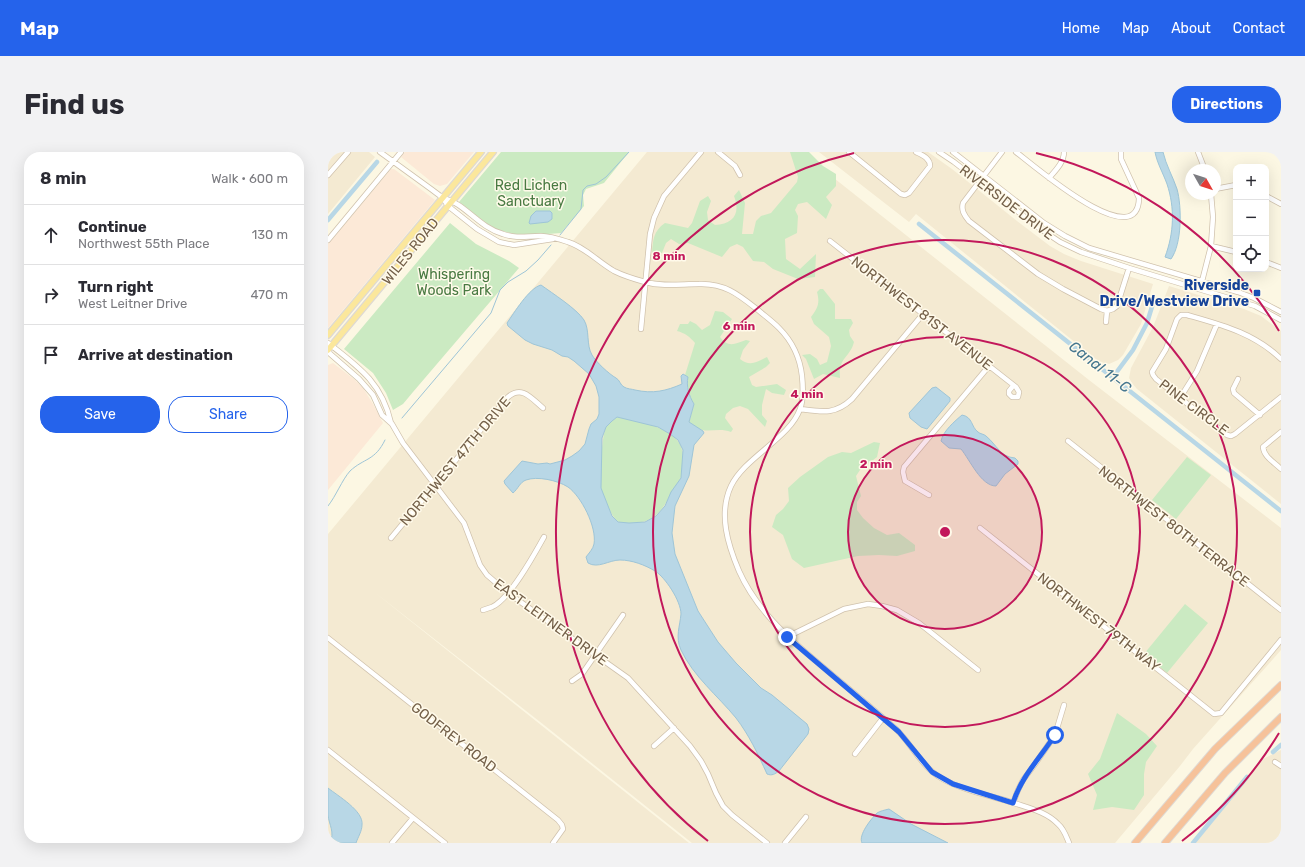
<!DOCTYPE html>
<html lang="en">
<head>
<meta charset="utf-8">
<style>
  body { margin:0; font-family:Rubik,sans-serif; background:#f2f2f3; color:#2b2b33 }
  .controls { position:absolute; right:12px; top:12px; display:grid; overflow:hidden; border-radius:8px; box-shadow:0 4px 16px #0002 }
  .controls button { width:36px; height:36px; display:grid; place-items:center; padding:0; border:0; border-bottom:1px solid #e1e1e2; background:#fff; color:#2b2b33; font:20px sans-serif }
  .compass { position:absolute; left:857px; top:12px; width:36px; height:36px; border-radius:50%; background:#fff; box-shadow:0 4px 16px #0002; rotate:129deg }
  .stop { position:absolute; width:12px; height:12px; margin:-9px; border:3px solid #2563eb; border-radius:50%; background:#fff }
  .stop.end { background:#2563eb; border-color:#fff; box-shadow:0 1px 4px #0008 }
  .list { margin:0; padding:0; list-style:none }
  h2 { display:flex; justify-content:space-between; align-items:center; height:52px; margin:0; padding:0 16px; font-size:17px }
  h2 small { font-size:13px; font-weight:400; color:#7c7c81 }
  .list li { display:grid; grid-template-columns:26px 1fr auto; gap:12px; align-items:center; box-sizing:border-box; height:60px; padding:0 16px; border-top:1px solid #e1e1e2 }
  .list b { display:block; font-size:15px; white-space:nowrap }
  .list p { margin:0; font-size:13px; white-space:nowrap; color:#7c7c81 }
  .list em { font-size:13px; font-style:normal; color:#7c7c81 }
  .actions { display:flex; gap:8px; padding:12px 16px }
  .actions a { flex:1; padding:9px 0; border:1px solid #2563eb; border-radius:16px; text-align:center; font-size:14px; color:#2563eb }
  .actions .main { background:#2563eb; color:#fff }
  .icon { flex:none; width:22px; height:22px; fill:none; stroke:currentColor; stroke-width:2; stroke-linecap:round; stroke-linejoin:round }
  .map { position:relative; flex:none; width:953px; height:691px; overflow:hidden; border-radius:16px }
  header { display:flex; align-items:center; gap:24px; box-sizing:border-box; height:56px; padding:0 20px; background:#2563eb; color:#fff }
  header strong { font-size:19px }
  nav { display:flex; gap:22px; margin-inline-start:auto; font-size:14px }
  .intro { display:flex; align-items:center; justify-content:space-between; box-sizing:border-box; height:96px; padding:0 24px }
  h1 { margin:0; font-size:28px }
  .button { padding:10px 18px; border-radius:16px; background:#2563eb; color:#fff; font-size:14px; font-weight:700 }
  main { display:flex; gap:24px; padding:0 24px }
  aside { flex:1; background:#fff; border-radius:16px; box-shadow:0 4px 16px #0002 }
  .map>svg:first-child { display:block }
</style>
</head>
<body>
<header>
<strong>Map</strong>
<nav><a>Home</a><a>Map</a><a>About</a><a>Contact</a></nav>
</header>
<div class="intro"><h1>Find us</h1><a class="button">Directions</a></div>
<main>
<aside>
<h2>8 min<small>Walk · 600 m</small></h2>
<ul class="list">
<li><svg class="icon" aria-label="ahead" viewBox="0 0 24 24"><path d="M12 20V5M6 11l6-6 6 6"/></svg><div><b>Continue</b><p>Northwest 55th Place</p></div><em>130 m</em></li>
<li><svg class="icon" aria-label="right" viewBox="0 0 24 24"><path d="M7 20v-9h11M14 6l5 5-5 5"/></svg><div><b>Turn right</b><p>West Leitner Drive</p></div><em>470 m</em></li>
<li><svg class="icon" aria-label="arrive" viewBox="0 0 24 24"><path d="M6 21V4h12l-3 4 3 4H6"/></svg><div><b>Arrive at destination</b></div></li>
</ul>
<div class="actions"><a class="main">Save</a><a>Share</a></div>
</aside>
<div class="map">
<svg width="953" height="691" viewBox="0 0 953 691">
  <rect width="100%" height="100%" fill="#fcf7e3"/>
  <path fill="#f4ead2" d="M0 0H41L47 5 0 62Z
    M319 0H473L761 228 953 376V498L865 597 852 614 787 691H364L216 573 45 439 361 691H0V382Z
    M491 0H600L624 17 689 69 722 94 736 102 753 109 825 132 813 172 795 203 790 208 781 212 776 211 769 208 588 62 581 70Z
    M841 134 916 157 933 164 953 179V352L809 237 804 231 801 226 803 216 825 175Z
    M953 598V691H865L935 607Z"/>
  <path fill="#fce9d7" d="M77 0H146L119 32 112 34 106 32 73 5Z
    M63 17H66L107 48 0 176V92Z
    M5 211 27 228 35 236 45 252 55 271 0 338V213Z"/>
  <path fill="#cbeac2" d="M173 0H301L276 31 258 37 255 43 256 54 233 81 194 84 166 77 155 69 131 50Z
    M462 0H481L495 14 508 22V34L498 45 504 53 498 67 479 50 470 52 467 58 470 64 469 81 457 87 458 107 472 117 488 102 487 125 470 127 445 117 436 110 425 109 415 95 409 92 402 95 394 105 360 91 351 92 343 87 338 91 334 101H324C325 89 325 79 337 71L360 76 364 71 372 49 380 44 383 49 379 60 380 68 387 73C405 72 413 62 406 44L411 38 417 51 414 82H425L428 69 433 64 443 61 469 30 470 25Z
    M122 71 148 92 181 109 191 116 85 240 75 252 65 258 58 241 45 221 16 197Z
    M492 137H495L507 152V167H523L525 171 521 178 522 184 526 190C522 206 510 205 512 226L495 222 486 227 478 207 474 203 482 202 489 207 492 213 499 210 503 194 501 185 486 172 483 165C490 156 492 151 489 140Z
    M387 159 395 160 404 167 392 185C400 196 407 192 418 188L422 189 415 198 412 207C422 215 429 210 439 205L442 211 438 215 421 225 424 233 428 235 449 232 458 238 456 243 444 241 438 237 434 253V263L439 269 437 275 420 257 412 254 405 256 398 262 397 266 405 277 403 280C388 274 376 285 361 271L366 252C361 244 359 235 360 225L357 223 367 191C362 185 357 181 349 179L352 172H360L362 169 368 172 374 178 382 173Z
    M289 265C308 268 350 276 354 298 356 302 354 320 353 325 351 331 345 337 342 343 335 358 326 369 309 371 303 371 296 372 291 370 284 367 274 343 273 336 271 326 274 283 278 275 281 271 285 268 289 265Z
    M546 290 552 291 549 305 532 318 528 324 533 344 529 350V358L535 366 546 376 559 383 571 381 587 393V399L569 404 551 403 530 404 476 416 464 407 455 383 444 375 448 363 455 357 461 349 460 336 472 325 500 305 514 300 523 301Z
    M859 305 883 323 848 367 824 348Z
    M857 452 880 471 839 521 816 502Z
    M789 561 818 582 829 594 818 610 816 622V643L806 658 784 655 765 658 769 643 760 622 772 607Z"/>
  <path fill="#b8d7e6" stroke="#9ec5d7" fill-rule="evenodd" d="M827 0H835C838 13 845 25 849 37 854 55 854 92 843 107L837 105C846 81 847 56 839 32 835 21 829 11 827 0Z
    M208 59H222L224 61V67L220 70 202 72 201 71 203 64Z
    M213 133C224 141 249 157 256 168 262 178 258 193 264 203 268 210 281 222 288 226 292 228 292 233 296 235 299 237 304 237 307 238 325 242 338 239 354 232L353 224 355 222 360 225C358 234 361 244 366 252L361 270 375 279 376 281 366 293 361 324 347 354 344 381 347 402 370 459 390 490 408 511 433 536 444 543 479 572 481 577 480 582 451 619C447 622 444 624 439 622 430 602 421 583 408 566 390 544 365 524 353 498 347 485 352 474 353 462 353 449 337 425 327 419 317 413 304 408 292 408 281 408 270 417 260 411L258 405C261 401 265 397 266 392 269 375 253 344 240 335 229 328 209 324 198 328 192 330 190 337 185 341L177 332 176 329 194 309 210 312 219 311 222 312 237 308 244 304 251 299 257 292 261 277 263 272 269 267 271 262V245L268 234 261 222 246 209 240 205 234 204 224 198 205 192 197 188 180 174 179 171C186 161 201 136 213 133ZM289 265 330 275 342 282 350 288 355 298 353 326 343 340 337 354 328 364 317 370 301 371 290 370 284 364 273 336 274 286 278 275 284 269Z
    M608 235 622 246V249L599 277 593 275 582 266 581 261 604 236Z
    M634 263C645 265 643 275 650 280 652 282 656 282 658 284 669 293 672 305 687 306L690 309V312L677 322 668 334C653 334 642 308 633 297L621 296 613 289C615 279 627 269 634 263Z
    M0 636C10 644 36 659 34 673 34 679 30 685 28 691H2C7 680 1 673 0 663 0 654 0 645 0 636Z
    M561 657 583 672 620 691H534C530 683 543 667 549 661 552 659 557 658 561 657Z"/>
  <g fill="none" stroke-linecap="round" stroke-linejoin="round">
    <path stroke="#9ec5d7" stroke-width="1" d="M232 83 253 57 255 38 259 34 268 32 278 25 301 0
      M74 266 163 161 172 138 180 130 198 119 210 108 223 93
      M0 354C8 344 14 328 22 319 36 306 47 309 57 288"/>
    <path stroke="#b8d7e6" stroke-width="4.5" d="M0 68 49 10
      M591 72 953 359
      M785 225 805 198 819 171 826 148
      M945 600 953 593
      M865 691 919 625"/>
    <g stroke="#d0c2ad" stroke-width="6">
      <path id="minor" d="M52 0 103 37 115 46 120 54 149 77 171 90 186 93 225 87
        M390 0 407 14 412 23
        M521 0 573 42 577 43 581 41 602 14C602 6 594 3 588 0
        M611 0 626 10 711 76 732 90 753 100 801 116 927 154 953 168
        M625 0 716 71 737 84 761 96 910 140 926 146 953 160
        M674 0 635 51C633 58 636 63 641 69L710 122 735 137 773 157 779 159
        M688 0C704 12 810 104 811 46L793 7V0
        M870 0 877 18
        M0 23 20 0
        M721 26C728 18 736 10 736 0
        M887 37 908 33
        M938 44 953 52
        M115 46C137 51 150 75 175 82 190 87 198 84 213 84 221 84 231 87 240 90 257 95 270 110 286 119 296 124 306 127 317 130 335 135 353 132 371 132 397 131 411 143 430 158 437 164 444 169 451 176 464 189 472 206 474 224 475 234 476 247 472 257 462 286 417 305 403 334 390 362 400 393 411 419 428 457 458 484 489 510 516 533 543 555 569 578 584 593 594 615 613 626 633 638 664 644 686 651 701 656 719 660 730 672 736 677 738 684 741 691
        M0 88 73 0
        M502 89 688 235 691 240 690 245H684L681 242V239L685 234
        M883 94 908 100
        M938 110 953 116
        M872 137 883 94 885 65 883 42
        M778 170 779 159 785 157 789 154 801 116
        M313 177 322 82 326 66 336 44 373 0
        M0 191C31 215 54 231 63 271
        M0 200 31 227 45 243 54 263 64 272 75 291 136 371 152 413 159 423 180 441 300 526 362 594 373 609 380 622 388 641 395 654 404 663 439 691
        M953 207C926 181 894 173 859 163H853L849 167 838 197 824 220 825 223 828 227 899 283 903 284 907 282 953 245
        M910 227 905 237 906 241 932 263
        M852 246 869 219 889 172
        M472 257C494 260 507 263 524 247L595 162
        M953 280 935 295C936 305 946 310 953 317
        M740 289 953 458
        M601 343 577 329 575 320 576 315 661 214
        M652 376 886 562 893 561 953 488
        M63 386 180 245C194 233 203 246 215 256
        M155 458C158 457 161 456 164 455 182 447 206 403 216 385
        M459 485 516 457 540 452 554 454 569 458 591 471 650 518
        M0 486 230 668 234 673 235 677 225 691
        M244 529 254 522 295 463
        M326 594 346 576
        M0 598 117 691
        M527 602 555 566
        M947 610 953 614
        M685 651 690 638 695 628 707 612 727 583 736 553
        M64 691 85 666
        M457 691 478 665"/>
    </g>
    <g stroke="#ded9d3" stroke-width="8">
      <path id="major" d="M0 183 153 0
        M0 198 165 0"/>
    </g>
    <g stroke="#ded9d3" stroke-width="8">
      <path id="highway" d="M807 691 887 597 953 533
        M837 691 897 621 953 565"/>
    </g>
    <use href="#minor" stroke="#fff" stroke-width="4.5"/>
    <use href="#major" stroke="#fbe79c" stroke-width="5.5"/>
    <use href="#highway" stroke="#f6c29a" stroke-width="6"/>
  </g>
  <g fill="none" stroke-linecap="round" stroke-linejoin="round">
    <path stroke="#2563eb" stroke-width="5" d="M459 485 571 580 604 620 625 632 685 651C693 625 712 606 727 583"/>
  </g>
  <circle cx="617" cy="380" r="97" fill="#c2185b" fill-opacity=".12"/>
  <g fill="none" stroke="#c2185b" stroke-width="2">
    <circle cx="617" cy="380" r="97"/>
    <circle cx="617" cy="380" r="195"/>
    <circle cx="617" cy="380" r="292"/>
    <path d="M951 581A390 390 0 0 1 854 689M380 689A390 390 0 0 1 526 1M708 1A390 390 0 0 1 951 179"/>
  </g>
  <rect fill="#1a4fb4" stroke="#fffaea" stroke-width="1.5" x="925" y="137" width="8" height="8" rx="2"/>
  <g text-anchor="middle" stroke-width="3" stroke-linejoin="round" paint-order="stroke">
    <g font-size="14" fill="#497a42" stroke="#fffaea">
      <text x="203" y="38">Red Lichen<tspan x="203" dy="16">Sanctuary</tspan></text>
      <text x="126" y="127">Whispering<tspan x="126" dy="16">Woods Park</tspan></text>
    </g>
    <g font-size="14" fill="#746049" stroke="#fffaea">
      <text transform="translate(679 50) rotate(37)" y="5">RIVERSIDE DRIVE</text>
      <text transform="translate(82 99) rotate(-51)" y="5">WILES ROAD</text>
      <text transform="translate(594 161) rotate(38)" y="5">NORTHWEST 81ST AVENUE</text>
      <text transform="translate(866 255) rotate(37)" y="5">PINE CIRCLE</text>
      <text transform="translate(127 309) rotate(-50)" y="5">NORTHWEST 47TH DRIVE</text>
      <text transform="translate(846 374) rotate(38)" y="5">NORTHWEST 80TH TERRACE</text>
      <text transform="translate(223 470) rotate(36)" y="5">EAST LEITNER DRIVE</text>
      <text transform="translate(771 470) rotate(38)" y="5">NORTHWEST 79TH WAY</text>
      <text transform="translate(126 585) rotate(38)" y="5">GODFREY ROAD</text>
    </g>
    <g font-size="14" font-weight="bold" fill="#164399" stroke="#fffaea" text-anchor="end">
      <text x="921" y="138">Riverside<tspan x="921" dy="16">Drive/Westview Drive</tspan></text>
    </g>
    <g font-size="15" font-style="italic" fill="#46778f" stroke="#fffaea">
      <text transform="translate(772 215) rotate(38)" y="5">Canal 11-C</text>
    </g>
  </g>
  <circle cx="617" cy="380" r="6" fill="#c2185b" stroke="#fffaea" stroke-width="2"/>
  <g font-size="12" text-anchor="middle" font-weight="bold" fill="#c2185b" stroke="#fffaea" stroke-width="3" stroke-linejoin="round" paint-order="stroke">
    <text x="341" y="108">8 min</text>
    <text x="411" y="178">6 min</text>
    <text x="479" y="246">4 min</text>
    <text x="548" y="316">2 min</text>
  </g>
</svg>
<div class="controls">
<button>+</button>
<button>−</button>
<button><svg class="icon" aria-label="locate" viewBox="0 0 24 24"><circle cx="12" cy="12" r="6"/><path d="M12 2v4M12 18v4M2 12h4M18 12h4"/></svg></button>
</div>
<svg class="compass" viewBox="-18 -18 36 36"><path d="M0-13l5 13h-10z" fill="#e53935"/><path d="M0 13l5-13h-10z" fill="#7c7c81"/></svg>
<div class="stop" style="left:727px;top:583px"></div>
<div class="stop end" style="left:459px;top:485px"></div>
</div>
</main>
</body>
</html>
